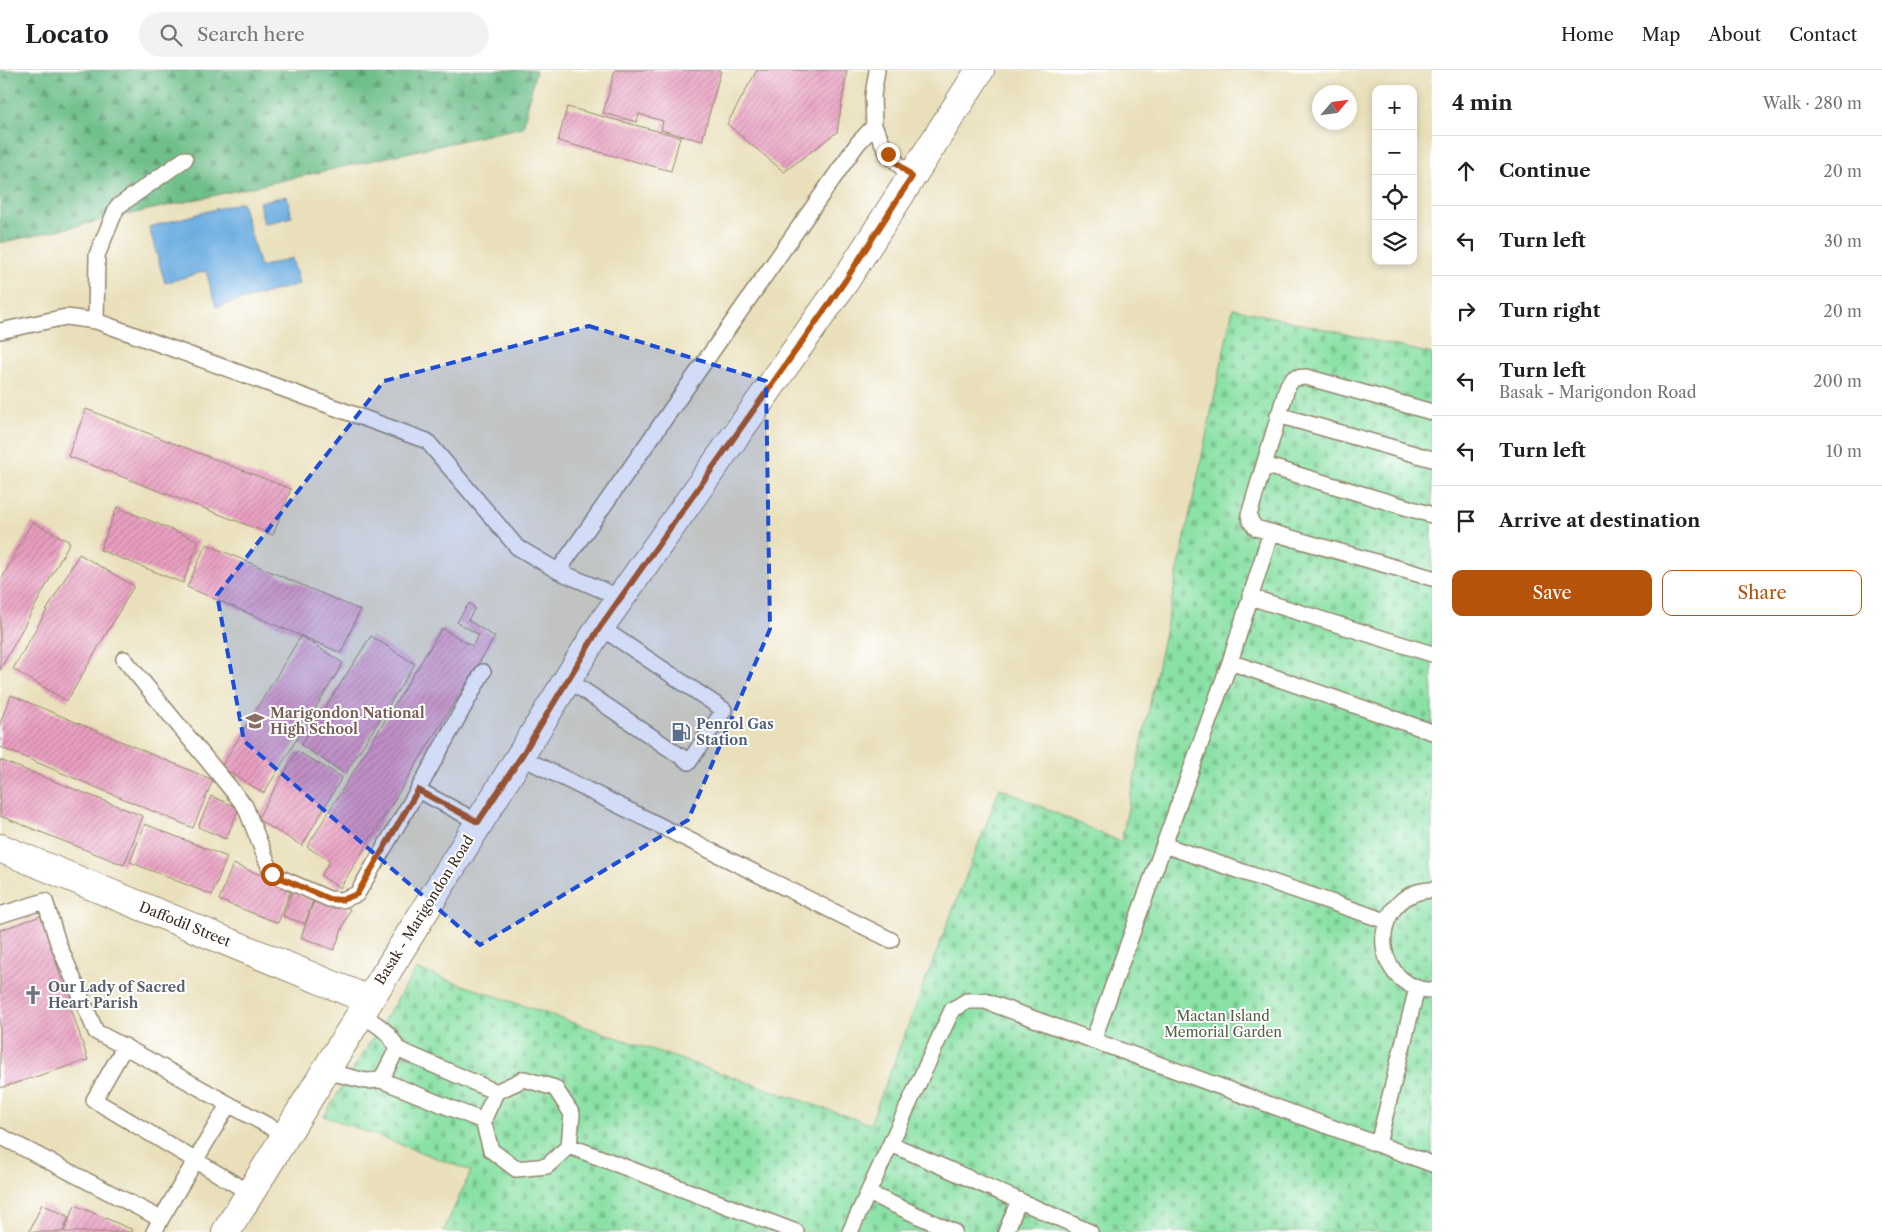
<!DOCTYPE html>
<html lang="en">
<head>
<meta charset="utf-8">
<style>
  body { margin:0; font-family:"Libre Caslon Text",serif; background:#f2f2f2; color:#202124 }
  .controls { position:absolute; right:15px; top:15px; display:grid; overflow:hidden; border-radius:10px; box-shadow:0 2px 8px #0003 }
  .controls button { width:45px; height:45px; display:grid; place-items:center; padding:0; border:0; border-bottom:1px solid #e0e0e0; background:#fff; color:#202124; font:25px sans-serif }
  .compass { position:absolute; left:1312px; top:15px; width:45px; height:45px; border-radius:50%; background:#fff; box-shadow:0 2px 8px #0003; rotate:62deg }
  .stop { position:absolute; width:15px; height:15px; margin:-11px; border:4px solid #b45309; border-radius:50%; background:#fff }
  .stop.end { background:#b45309; border-color:#fff; box-shadow:0 1px 5px #0008 }
  .list { margin:0; padding:0; list-style:none }
  h2 { display:flex; justify-content:space-between; align-items:center; height:65px; margin:0; padding:0 20px; font-size:21px }
  h2 small { font-size:16px; font-weight:400; color:#757577 }
  .list li { display:grid; grid-template-columns:32px 1fr auto; gap:15px; align-items:center; box-sizing:border-box; height:70px; padding:0 20px; border-top:1px solid #e0e0e0 }
  .list b { display:block; font-size:19px; white-space:nowrap }
  .list p { margin:0; font-size:16px; white-space:nowrap; color:#757577 }
  .list em { font-size:16px; font-style:normal; color:#757577 }
  .actions { display:flex; gap:10px; padding:15px 20px }
  .actions a { flex:1; padding:11px 0; border:1px solid #b45309; border-radius:10px; text-align:center; font-size:18px; color:#b45309 }
  .actions .main { background:#b45309; color:#fff }
  .icon { flex:none; width:28px; height:28px; fill:none; stroke:currentColor; stroke-width:2; stroke-linecap:round; stroke-linejoin:round }
  .map { position:relative; flex:none; width:1432px; height:1162px; overflow:hidden }
  header { display:flex; align-items:center; gap:30px; box-sizing:border-box; height:70px; padding:0 25px; background:#fff; border-bottom:1px solid #e0e0e0 }
  header strong { font-size:24px }
  nav { display:flex; gap:28px; margin-inline-start:auto; font-size:18px }
  .search { width:350px; height:45px; background:#f2f2f2; display:flex; align-items:center; gap:12px; box-sizing:border-box; padding:0 18px; border-radius:28px; color:#757577; font-size:19px }
  main { display:flex }
  aside { flex:1; background:#fff }
  .map>svg:first-child { display:block }
</style>
</head>
<body>
<header>
<strong>Locato</strong>
<div class="search"><svg class="icon" aria-label="search" viewBox="0 0 24 24"><circle cx="10" cy="10" r="6"/><path d="M15 15l6 6"/></svg>Search here</div>
<nav><a>Home</a><a>Map</a><a>About</a><a>Contact</a></nav>
</header>
<main>
<div class="map">
<svg width="1432" height="1162" viewBox="0 0 1432 1162">
  <defs>
    <pattern id="forest-firs" width="22" height="20" patternUnits="userSpaceOnUse" patternTransform="scale(1.25)"><rect width="22" height="20" fill="#6ebf8a"/><path d="M5 1l3.5 6h-7zM16 11l3.5 6h-7z" fill="#5c9b70"/></pattern>
    <pattern id="cemetery-stones" width="16" height="16" patternUnits="userSpaceOnUse" patternTransform="scale(1.25)"><rect width="16" height="16" fill="#89e1a5"/><path d="M2 7V4a2 2 0 0 1 4 0v3zM10 15v-3a2 2 0 0 1 4 0v3z" fill="#77c18e"/></pattern>
    <pattern id="building-hatch" width="6" height="6" patternUnits="userSpaceOnUse" patternTransform="scale(1.25)"><rect width="6" height="6" fill="#e99fc1"/><path d="M-1 1l2-2M0 6l6-6M5 7l2-2" fill="none" stroke="#be829c"/></pattern>
  </defs>
  <rect width="100%" height="100%" fill="#fff"/>
  <filter id="ink" filterUnits="userSpaceOnUse"><feTurbulence type="fractalNoise" baseFrequency=".02" numOctaves="2"/><feDisplacementMap in="SourceGraphic" scale="10" xChannelSelector="R" yChannelSelector="G"/><feConvolveMatrix kernelMatrix="1 2 1 2 8 2 1 2 1" color-interpolation-filters="sRGB"/></filter>
  <filter id="wash" filterUnits="userSpaceOnUse"><feTurbulence type="fractalNoise" baseFrequency=".0096" numOctaves="4" result="noise"/><feDisplacementMap in="SourceGraphic" scale="20" xChannelSelector="R" yChannelSelector="G"/><feGaussianBlur stdDeviation="1.12" result="paint"/><feColorMatrix in="noise" values="0 0 0 0 0 0 0 0 0 0 0 0 0 0 0 0 0 1.4 0 .05"/><feComposite in="paint" operator="in"/></filter>
  <g filter="url(#wash)">
    <rect width="100%" height="100%" fill="#e9e0bb"/>
    <path fill="url(#forest-firs)" stroke="#547454" d="M0 0H536L523 57 0 173Z"/>
    <path fill="url(#cemetery-stones)" stroke="#628662" d="M1233 238 1432 284V1162H443L471 1101 324 1046 416 899 870 1054 1000 718 1121 772Z"/>
    <path fill="#6daee1" stroke="#546c80" d="M287 126 292 147 264 154 259 132Z
      M242 132 260 197 292 188 299 214 216 237 206 201 165 213 149 157Z"/>
    <g id="blocks">
      <path fill="url(#building-hatch)" d="M615 0H721L702 71 661 60 663 51 639 44 637 52 603 43Z
        M757 0H847L837 62 784 102 727 54Z
        M567 37 680 67 671 101 558 71Z
        M86 339 291 419 273 465 68 386Z
        M117 437 199 471 183 513 100 480Z
        M32 452 70 472 0 600V512Z
        M206 474 360 540 341 583 187 517Z
        M79 484 134 516 67 631 13 599Z
        M469 533 475 538 468 550 495 567 340 818 321 806 330 791 307 777 442 558 472 576 479 565 457 552Z
        M301 566 343 593 264 723 221 697Z
        M371 566 415 594 345 704 301 675Z
        M11 625 213 710 193 758 0 677V653Z
        M297 681 342 707 302 776 257 749Z
        M0 690 143 746 124 795 0 746Z
        M211 726 239 738 226 769 198 757Z
        M145 754 227 787 212 825 130 792Z
        M233 794 292 817 278 853 219 830Z
        M292 822 313 830 305 854 283 846Z
        M316 825 350 839 334 880 301 867Z
        M41 846 88 990 0 1018V860Z
        M42 1134 69 1147 62 1162H29Z
        M75 1135 133 1160 132 1162H64Z"/>
    </g>
  </g>
  <g filter="url(#ink)">
    <use href="#blocks" fill-opacity="0" stroke="#92856c" stroke-width="1"/>
    <g fill="none" stroke-linecap="round" stroke-linejoin="round">
      <g stroke="#92856c" stroke-width="18">
        <path id="lane" d="M874 56 888 84 912 107
          M185 89 117 137 97 185 96 251 427 371 517 477 558 501 621 528
          M0 261 66 247 96 251
          M1432 342 1306 307 1294 308 1288 315 1249 445 1251 452 1256 458 1432 508
          M1278 345 1432 389
          M1264 395 1432 445
          M558 501 858 73 874 56 873 26 877 0
          M1250 527 1432 584
          M124 589 245 736 272 804 329 829 342 830 357 824 418 720 483 602
          M1230 592 1432 662
          M567 609 689 692 724 640 600 557
          M521 687 891 870
          M418 720 478 752
          M1164 775 1386 851
          M1432 820C1377 821 1365 898 1417 918 1421 920 1427 920 1432 920
          M0 845 45 831 58 873 96 962C160 994 222 1032 286 1065
          M1093 971 1230 592 1271 462
          M125 976 94 1030 250 1123
          M397 979 496 1022
          M325 1001 366 1011 381 1010 397 979C390 961 376 954 361 944
          M524 1009 555 1018 572 1044 569 1076 547 1096 516 1099 491 1080 483 1051 496 1022Z
          M381 1010 483 1051
          M0 1066 161 1149 154 1162
          M891 1074 1090 1162
          M1378 1074 1417 918
          M569 1076 796 1162
          M868 1123 954 1162
          M161 1149 228 1035
          M850 1162 952 940 967 931H985L1432 1094
          M1006 1162 1019 1130"/>
      </g>
      <g stroke="#92856c" stroke-width="30">
        <path id="street" d="M0 778 369 930"/>
      </g>
      <g stroke="#92856c" stroke-width="30">
        <path id="primary" d="M226 1162 600 557 845 211 980 0"/>
      </g>
      <use href="#lane" stroke="#fff" stroke-width="15"/>
      <use href="#street" stroke="#fff" stroke-width="28"/>
      <use href="#primary" stroke="#fff" stroke-width="28"/>
    </g>
  </g>
  <g fill="none" stroke-linecap="round" stroke-linejoin="round" filter="url(#ink)">
    <path stroke="#b45309" stroke-width="6" d="M272 804 329 829 342 830 357 824 418 720 478 752 521 687 600 557 845 211 912 107 888 84"/>
  </g>
  <path fill="#1d4ed8" fill-opacity="0.2" stroke="#1d4ed8" stroke-width="4" stroke-dasharray="10 6" stroke-linejoin="round" d="M589 256 766 311 770 559 688 750 480 875 244 671 217 525 384 311Z"/>
  <defs>
    <g id="school-bare" transform="scale(1.5)"><path d="M0-5L7-2L0 1L-7-2ZM-4 1L0 2.5L4 1V4Q0 6-4 4Z" fill="#8d6e63" stroke="#fff" stroke-width="2.5" paint-order="stroke"/></g>
    <g id="fuel-bare" transform="scale(1.5)"><path d="M-5.5-6h7V0h2V4h1.3V-2.5L3-4.5l.8-.8L6-3V5H2.5V1h-1V6h-7ZM-4.2-4.7v3.2H.2V-4.7Z" fill="#5c6f8a" stroke="#fff" stroke-width="2.5" paint-order="stroke"/></g>
    <g id="church-bare" transform="scale(1.5)"><path d="M-1.2-6h2.4v3.5h3.3v2.4h-3.3V6h-2.4V-.1h-3.3v-2.4h3.3Z" fill="#6b7280" stroke="#fff" stroke-width="2.5" paint-order="stroke"/></g>
  </defs>
  <g fill-rule="evenodd">
    <use href="#school-bare" x="255" y="651"/>
    <use href="#fuel-bare" x="681" y="662"/>
    <use href="#church-bare" x="33" y="925"/>
  </g>
  <g text-anchor="middle" stroke-width="4" stroke-linejoin="round" paint-order="stroke">
    <g font-size="14" font-weight="bold" fill="#785e54" stroke="#fff" text-anchor="start">
      <text x="270" y="648">Marigondon National<tspan x="270" dy="16">High School</tspan></text>
    </g>
    <g font-size="14" font-weight="bold" fill="#4e5e75" stroke="#fff" text-anchor="start">
      <text x="696" y="659">Penrol Gas<tspan x="696" dy="16">Station</tspan></text>
    </g>
    <g font-size="14" fill="#3b2a1e" stroke="#fff">
      <text transform="translate(424 840) rotate(-58)" y="5">Basak - Marigondon Road</text>
      <text transform="translate(185 854) rotate(22)" y="5">Daffodil Street</text>
    </g>
    <g font-size="14" font-weight="bold" fill="#5b616d" stroke="#fff" text-anchor="start">
      <text x="48" y="922">Our Lady of Sacred<tspan x="48" dy="16">Heart Parish</tspan></text>
    </g>
    <g font-size="14" fill="#526146" stroke="#fff">
      <text x="1223" y="951">Mactan Island<tspan x="1223" dy="16">Memorial Garden</tspan></text>
    </g>
  </g>
</svg>
<div class="controls">
<button>+</button>
<button>−</button>
<button><svg class="icon" aria-label="locate" viewBox="0 0 24 24"><circle cx="12" cy="12" r="6"/><path d="M12 2v4M12 18v4M2 12h4M18 12h4"/></svg></button>
<button><svg class="icon" aria-label="layers" viewBox="0 0 24 24"><path d="M12 4l9 5-9 5-9-5zM3 14l9 5 9-5"/></svg></button>
</div>
<svg class="compass" viewBox="-18 -18 36 36"><path d="M0-13l5 13h-10z" fill="#e53935"/><path d="M0 13l5-13h-10z" fill="#757577"/></svg>
<div class="stop" style="left:272px;top:804px"></div>
<div class="stop end" style="left:888px;top:84px"></div>
</div>
<aside>
<h2>4 min<small>Walk · 280 m</small></h2>
<ul class="list">
<li><svg class="icon" aria-label="ahead" viewBox="0 0 24 24"><path d="M12 20V5M6 11l6-6 6 6"/></svg><div><b>Continue</b></div><em>20 m</em></li>
<li><svg class="icon" aria-label="left" viewBox="0 0 24 24"><path d="M17 20v-9H6M10 6l-5 5 5 5"/></svg><div><b>Turn left</b></div><em>30 m</em></li>
<li><svg class="icon" aria-label="right" viewBox="0 0 24 24"><path d="M7 20v-9h11M14 6l5 5-5 5"/></svg><div><b>Turn right</b></div><em>20 m</em></li>
<li><svg class="icon" aria-label="left" viewBox="0 0 24 24"><path d="M17 20v-9H6M10 6l-5 5 5 5"/></svg><div><b>Turn left</b><p>Basak - Marigondon Road</p></div><em>200 m</em></li>
<li><svg class="icon" aria-label="left" viewBox="0 0 24 24"><path d="M17 20v-9H6M10 6l-5 5 5 5"/></svg><div><b>Turn left</b></div><em>10 m</em></li>
<li><svg class="icon" aria-label="arrive" viewBox="0 0 24 24"><path d="M6 21V4h12l-3 4 3 4H6"/></svg><div><b>Arrive at destination</b></div></li>
</ul>
<div class="actions"><a class="main">Save</a><a>Share</a></div>
</aside>
</main>
</body>
</html>
